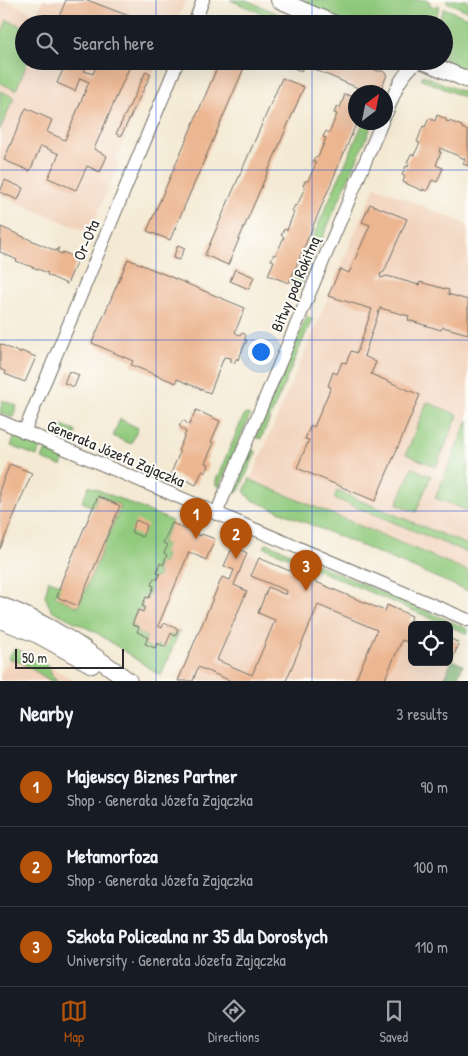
<!DOCTYPE html>
<html lang="en">
<head>
<meta charset="utf-8">
<style>
  body { margin:0; font-family:"Patrick Hand",sans-serif; background:#20242c; color:#f1f3f6 }
  .controls { position:absolute; right:15px; bottom:15px; display:grid; overflow:hidden; border-radius:8px; box-shadow:0 5px 20px #0002 }
  .controls button { width:45px; height:45px; display:grid; place-items:center; padding:0; border:0; border-bottom:1px solid #363941; background:#171b24; color:#f1f3f6; font:25px sans-serif }
  .compass { position:absolute; left:348px; top:85px; width:45px; height:45px; border-radius:50%; background:#171b24; box-shadow:0 5px 20px #0002; rotate:32deg }
  .scale { position:absolute; left:15px; bottom:12px; width:109px; box-sizing:border-box; padding-left:5px; border:2px solid #2b2b2b; border-top:0; font-size:14px; line-height:18px; white-space:nowrap; color:#2b2b2b; -webkit-text-stroke:4px #fdfcf7; paint-order:stroke }
  .you { position:absolute; left:260px; top:351px; width:18px; height:18px; margin:-12px; border:4px solid #fff; border-radius:50%; background:#1a73e8; box-shadow:0 0 0 8px #1a73e833 }
  .badge { display:grid; place-items:center; width:32px; height:32px; border-radius:50%; background:#b45309; color:#fff; font-size:16px; font-weight:700 }
  .pin { position:absolute; translate:-50% -41px; filter:drop-shadow(0 1px 2px #0008) }
  .pin::after { content:''; position:absolute; top:26px; width:18px; height:15px; background:inherit; clip-path:polygon(0 0,100% 0,50% 100%) }
  .list { margin:0; padding:0; list-style:none }
  h2 { display:flex; justify-content:space-between; align-items:center; height:65px; margin:0; padding:0 20px; font-size:21px }
  h2 small { font-size:16px; font-weight:400; color:#9ea1a6 }
  .list li { display:grid; grid-template-columns:32px 1fr auto; gap:15px; align-items:center; box-sizing:border-box; height:80px; padding:0 20px; border-top:1px solid #363941 }
  .list b { display:block; font-size:19px; white-space:nowrap }
  .list p { margin:0; font-size:16px; white-space:nowrap; color:#9ea1a6 }
  .list em { font-size:16px; font-style:normal; color:#9ea1a6 }
  .icon { flex:none; width:28px; height:28px; fill:none; stroke:currentColor; stroke-width:2; stroke-linecap:round; stroke-linejoin:round }
  .map { position:relative; flex:none; width:468px; height:681px; overflow:hidden }
  .search { position:absolute; background:#171b24; box-shadow:0 5px 20px #0002; left:15px; right:15px; top:15px; height:55px; display:flex; align-items:center; gap:12px; box-sizing:border-box; padding:0 18px; border-radius:28px; color:#9ea1a6; font-size:19px }
  .sheet { height:305px; background:#171b24 }
  nav { display:flex; justify-content:space-around; align-items:center; box-sizing:border-box; height:70px; border-top:1px solid #363941; background:#171b24; font-size:14px; color:#9ea1a6 }
  nav a { display:grid; justify-items:center; gap:2px }
  nav .on { color:#b45309 }
  .map>svg:first-child { display:block }
</style>
</head>
<body>
<div class="map">
<svg width="468" height="681" viewBox="0 0 468 681">
  <rect width="100%" height="100%" fill="#fdfcf7"/>
  <filter id="ink" filterUnits="userSpaceOnUse"><feTurbulence type="fractalNoise" baseFrequency=".02" numOctaves="2"/><feDisplacementMap in="SourceGraphic" scale="10" xChannelSelector="R" yChannelSelector="G"/><feConvolveMatrix kernelMatrix="1 2 1 2 8 2 1 2 1" color-interpolation-filters="sRGB"/></filter>
  <filter id="wash" filterUnits="userSpaceOnUse"><feTurbulence type="fractalNoise" baseFrequency=".0096" numOctaves="4" result="noise"/><feDisplacementMap in="SourceGraphic" scale="20" xChannelSelector="R" yChannelSelector="G"/><feGaussianBlur stdDeviation="1.12" result="paint"/><feColorMatrix in="noise" values="0 0 0 0 0 0 0 0 0 0 0 0 0 0 0 0 0 1.4 0 .05"/><feComposite in="paint" operator="in"/></filter>
  <g filter="url(#wash)">
    <rect width="100%" height="100%" fill="#f4ead4"/>
    <path fill="#f2d4be" d="M0 0H4L37 14 43 0H186L175 24H24V61H159L116 160 120 162 89 233 0 195Z
      M375 186 468 225V571L253 481 251 479Z
      M247 553 385 611 387 605 412 616 410 621 418 625H412V662H449V638L459 643 443 681H193Z
      M10 659 50 673 49 666 75 681H0V675Z"/>
    <path fill="#91ca7d" stroke="#5e7a54" d="M230 0H246L302 24H286Z
      M292 0H426L430 2 429 5 435 7 437 5 440 6 433 24H348Z
      M447 0H468V11L446 2Z
      M444 8 468 18V75L444 61V24H437Z
      M7 20 24 27V61H28L16 90 0 83V38Z
      M366 61H389L393 68C384 66 376 65 366 61Z
      M423 75 468 94V99L421 79Z
      M0 91 14 97 0 130Z
      M363 123H373L299 291 291 287Z
      M307 316 312 319 261 439 256 437Z
      M2 400 17 406 13 418 0 413Z
      M427 402 458 415 436 467 406 454Z
      M247 414 250 415 219 487 216 485V480L244 415Z
      M120 419 138 428 131 444 113 436Z
      M468 420V511L435 498Z
      M56 424 75 431 76 432 72 443 51 435Z
      M15 436 41 447 37 456 11 446Z
      M46 449 65 457 61 466 42 459Z
      M251 449 256 452 239 491 236 492 233 491Z
      M412 468 431 476 416 512 397 504Z
      M250 478 253 481 468 571V591L250 499 244 491Z
      M89 486 172 521 162 543 167 545 163 553 166 555 163 564 160 563 156 572 159 574 157 578 154 577 150 585 152 587 148 597 145 596 141 606 143 607 142 611 138 609 131 625 138 628 136 632 147 637 144 645 155 649 157 644 165 648 171 634 176 636 179 630V632L161 676 97 633 51 610 45 596 49 580 60 584 61 587 55 596 78 607 121 506 98 495 93 507 82 502Z
      M337 491 468 545V553L334 498Z
      M267 543 468 629V634L264 547Z
      M17 600 30 605 47 615 92 638 90 646 19 604Z
      M15 648 49 666 51 674 58 681H51L22 663 8 658Z"/>
    <path fill="#74ae6c" stroke="#506c4c" d="M452 660 463 665 456 681H443Z"/>
    <g id="blocks">
      <path fill="#ecb691" d="M66 0H87L150 24H56Z
        M67 61H88L84 71 93 74 98 61H132L94 149 107 156 100 172 87 166 76 190 48 178 59 154 41 146 30 171 4 160 26 108 52 120 47 132 65 140 89 82 80 78 75 91 57 83Z
        M220 61H247L170 240 147 231Z
        M286 61H355L378 71H383L387 75 380 92 371 90 370 92H357L358 88 304 65 301 71 284 64Z
        M146 71 151 74 121 136 116 134Z
        M282 78 304 87 228 265 205 255Z
        M345 94 356 98V122H357L289 283 268 275 274 261 271 260 274 254 276 255 284 237 281 235 284 229 287 230 294 212 292 211 295 205 297 206 305 187 303 186 305 181H308L316 163 313 161 316 156 318 157 326 138 323 137 326 131 329 133 337 114 334 113 337 106 340 108Z
        M437 115 446 119V121L448 122 449 121 462 126V128L468 131V166L463 164 465 159 440 148 439 152H441L436 165 443 168 437 182 432 180 427 191 423 189V191L403 182 405 176 402 175 406 166 408 167 409 164 407 163 411 154 414 155 420 143 417 142 423 126 425 127 429 118 435 121Z
        M5 180 23 188 18 200 0 192Z
        M370 204 407 219 384 272 380 274 381 278 387 276 419 285 420 282 449 290 448 294 468 300V334L443 327 441 330 408 320 409 316 380 308 364 356 376 362 371 374 420 395 375 501 297 468 309 440 305 439 311 425 314 427 331 387 328 386 333 372 337 374 342 362 346 363 351 351 357 353 372 309 328 296 340 269 349 273 370 225 362 222Z
        M1 227 56 251 58 248H59L57 252 62 254 63 252 78 259 67 284 47 275 48 273 16 261 17 260 0 252Z
        M178 245 185 248 179 260 173 258Z
        M128 259 245 308 235 332 239 335 243 333 246 335 244 340H247L238 360 237 358 234 363 231 362V358L224 357 210 393 177 379 176 383 131 365 133 361 92 343Z
        M235 269 254 277 249 289 230 281Z
        M0 344 20 353 21 351 36 357 25 382 5 374 6 372 0 369Z
        M69 371 79 375 74 387 64 383Z
        M196 410 220 421 211 442 214 443 205 463 209 464 206 473 202 471 196 485 171 473 180 452 178 451 186 432 179 426 183 420 189 425Z
        M10 464 32 473 0 549V488Z
        M98 496 120 506 78 606 57 597 62 580Z
        M136 520 147 525 142 537 131 532Z
        M172 523 201 536 202 534 215 539 206 560 189 552 158 626 162 628 164 623 178 629 175 636 171 633 165 647 157 643 155 648 145 644 148 637 137 632 139 627 132 625 138 610 143 612 145 607 142 606 146 597 149 598 154 586 151 585 154 578 158 579 160 574 157 572 160 563 163 565 167 555 164 553 168 545 163 543Z
        M233 546 247 553 234 585 247 591 217 660 252 675 275 620 258 613 268 587 286 595 287 591 251 576 259 558 385 611 387 605 412 616 409 621 418 625H412V644L402 640 384 681H355L377 630 318 605 286 681H231L198 667 193 681H178L222 577 230 580 234 570 224 566Z
        M449 638 459 643 452 660 449 659Z"/>
    </g>
  </g>
  <g filter="url(#ink)">
    <use href="#blocks" fill-opacity="0" stroke="#716e66" stroke-width="1"/>
    <g fill="none" stroke-linecap="round" stroke-linejoin="round">
      <g stroke="#716e66" stroke-width="14">
        <path id="minor" d="M194 24 203 0
          M386 114C395 93 399 75 419 61
          M0 421 468 620
          M24 432 178 61
          M216 514 382 122"/>
      </g>
      <g stroke="#716e66" stroke-width="18">
        <path id="tertiary" d="M279 0 335 24
          M423 61 468 80
          M0 605C50 623 87 650 129 681
          M0 620 38 635 92 665"/>
      </g>
      <use href="#minor" stroke="#fff" stroke-width="12"/>
      <use href="#tertiary" stroke="#fff" stroke-width="16"/>
    </g>
  </g>
  <path fill="none" stroke="#1d4ed8" stroke-width="1" stroke-opacity="0.55" d="M156 0V24M312 0V24M156 61V681M312 61V681M0 170H468M0 340H468M0 511H468"/>
  <g text-anchor="middle" stroke-width="4" stroke-linejoin="round" paint-order="stroke">
    <g font-size="16" fill="#2b2b2b" stroke="#fdfcf7">
      <text transform="translate(86 240) rotate(-67)" y="6">Or-Ota</text>
      <text transform="translate(295 284) rotate(-67)" y="6">Bitwy pod Rokitną</text>
      <text transform="translate(116 453) rotate(23)" y="6">Generała Józefa Zajączka</text>
    </g>
  </g>
</svg>
<div class="controls">
<button><svg class="icon" aria-label="locate" viewBox="0 0 24 24"><circle cx="12" cy="12" r="6"/><path d="M12 2v4M12 18v4M2 12h4M18 12h4"/></svg></button>
</div>
<svg class="compass" viewBox="-18 -18 36 36"><path d="M0-13l5 13h-10z" fill="#e53935"/><path d="M0 13l5-13h-10z" fill="#9ea1a6"/></svg>
<div class="scale">50 m</div>
<div class="you"></div>
<div class="pin badge" style="left:196px;top:539px">1</div>
<div class="pin badge" style="left:236px;top:559px">2</div>
<div class="pin badge" style="left:306px;top:591px">3</div>
<div class="search"><svg class="icon" aria-label="search" viewBox="0 0 24 24"><circle cx="10" cy="10" r="6"/><path d="M15 15l6 6"/></svg>Search here</div>
</div>
<section class="sheet">
<h2>Nearby<small>3 results</small></h2>
<ul class="list">
<li><span class="badge">1</span><div><b>Majewscy Biznes Partner</b><p>Shop · Generała Józefa Zajączka</p></div><em>90 m</em></li>
<li><span class="badge">2</span><div><b>Metamorfoza</b><p>Shop · Generała Józefa Zajączka</p></div><em>100 m</em></li>
<li><span class="badge">3</span><div><b>Szkoła Policealna nr 35 dla Dorosłych</b><p>University · Generała Józefa Zajączka</p></div><em>110 m</em></li>
</ul>
</section>
<nav>
<a class="on"><svg class="icon" aria-label="map" viewBox="0 0 24 24"><path d="M3 6l6-2 6 2 6-2v14l-6 2-6-2-6 2zM9 4v14M15 6v14"/></svg>Map</a>
<a><svg class="icon" aria-label="directions" viewBox="0 0 24 24"><path d="M12 3l9 9-9 9-9-9zM9 14v-3h6M13 9l2 2-2 2"/></svg>Directions</a>
<a><svg class="icon" aria-label="saved" viewBox="0 0 24 24"><path d="M7 4h10v16l-5-4-5 4z"/></svg>Saved</a>
</nav>
</body>
</html>
